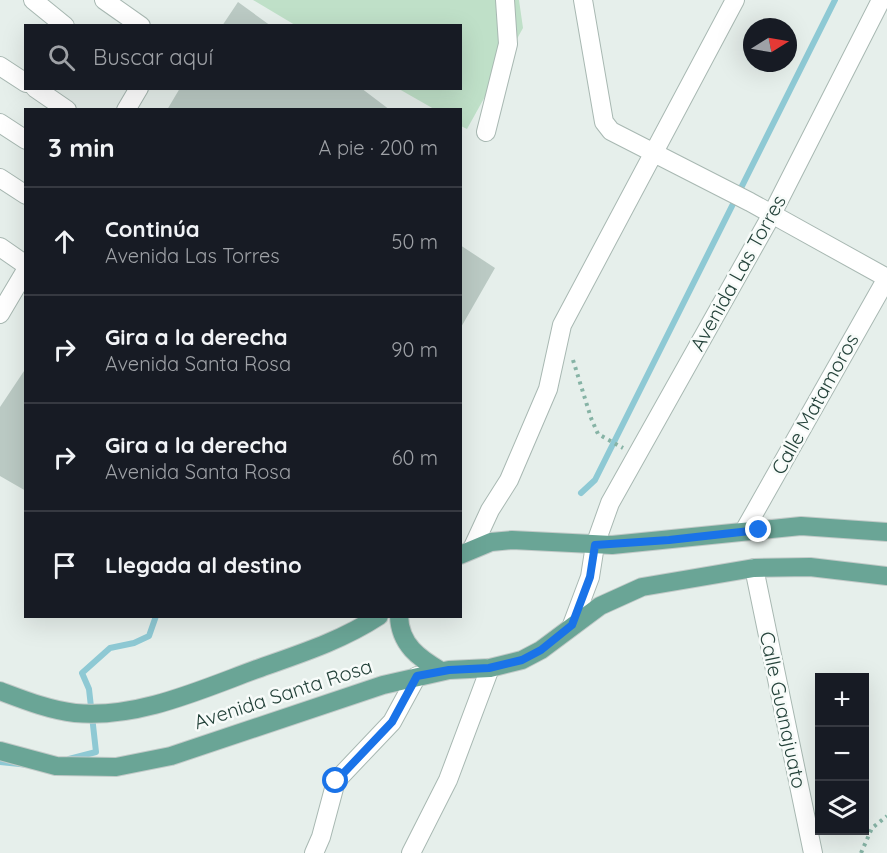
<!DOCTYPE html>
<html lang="es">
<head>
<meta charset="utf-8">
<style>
  body { margin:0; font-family:Quicksand,sans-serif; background:#20242c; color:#f1f3f6 }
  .controls { position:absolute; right:18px; bottom:18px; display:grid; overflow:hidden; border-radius:0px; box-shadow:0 6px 24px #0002 }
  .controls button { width:54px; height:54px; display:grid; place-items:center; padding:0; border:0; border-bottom:2px solid #363941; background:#171b24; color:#f1f3f6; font:30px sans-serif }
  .compass { position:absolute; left:743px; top:18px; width:54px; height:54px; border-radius:50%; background:#171b24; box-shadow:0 6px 24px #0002; rotate:79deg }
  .stop { position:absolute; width:18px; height:18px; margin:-14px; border:4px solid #1a73e8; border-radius:50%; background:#fff }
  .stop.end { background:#1a73e8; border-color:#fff; box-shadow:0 2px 6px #0008 }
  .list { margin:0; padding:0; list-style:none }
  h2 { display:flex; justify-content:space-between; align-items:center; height:78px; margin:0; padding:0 24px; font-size:26px }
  h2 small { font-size:20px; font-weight:400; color:#9ea1a6 }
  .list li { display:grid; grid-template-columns:39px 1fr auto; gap:18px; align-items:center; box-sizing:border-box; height:108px; padding:0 24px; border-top:2px solid #363941 }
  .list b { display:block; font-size:22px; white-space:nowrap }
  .list p { margin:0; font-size:20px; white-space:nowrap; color:#9ea1a6 }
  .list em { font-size:20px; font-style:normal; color:#9ea1a6 }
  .icon { flex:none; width:33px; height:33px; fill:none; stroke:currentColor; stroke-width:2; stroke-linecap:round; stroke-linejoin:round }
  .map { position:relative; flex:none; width:887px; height:853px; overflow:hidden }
  .search { position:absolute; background:#171b24; box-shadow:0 6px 24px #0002; left:24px; top:24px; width:438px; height:66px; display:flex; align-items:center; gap:15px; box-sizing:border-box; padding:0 21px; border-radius:0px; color:#9ea1a6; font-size:22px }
  .panel { position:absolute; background:#171b24; box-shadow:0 6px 24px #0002; left:24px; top:108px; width:438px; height:510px; border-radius:0px }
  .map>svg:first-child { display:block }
</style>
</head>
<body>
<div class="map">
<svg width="887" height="853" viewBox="0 0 887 853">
  <rect width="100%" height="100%" fill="#e6efeb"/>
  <path fill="#bfe0c8" d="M253 0H519L523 28 467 129 461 126 460 110 434 109 399 89 460 88V26L295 25Z"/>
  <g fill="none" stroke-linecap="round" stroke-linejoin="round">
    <path stroke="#8ec9d4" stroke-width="6" d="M581 493 595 480 835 0
      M69 759 96 752 89 689 82 673 110 648 134 643 149 636 156 616
      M0 762 29 765"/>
  </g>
  <path fill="#bbcac4" d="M238 2 271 26H222Z
    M180 88H361L390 110H167Z
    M460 245 495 268 460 329Z
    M26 368V491L0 476V407Z"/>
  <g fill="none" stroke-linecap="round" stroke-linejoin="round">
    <g stroke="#a8b8b2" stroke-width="20">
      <path id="minor" d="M33 0 65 26
        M104 0 141 26
        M583 0 604 122 611 131 750 202 887 278
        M0 66 26 83
        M35 88 67 110
        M126 110 139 88
        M0 123 26 140
        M486 132 508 44 505 0
        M0 178 26 195
        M0 247 26 265
        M0 314 26 270
        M744 531 887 278
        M472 549 490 510 509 480 548 389 562 325 735 0
        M754 568 813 853
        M572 625 590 577 595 545 610 503 771 216 881 0
        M314 853 321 837 336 781 392 722 417 676
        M411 853 448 780 490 668"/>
    </g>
    <g stroke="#c2cac8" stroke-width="20">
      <path id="major" d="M460 555 491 542 512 540 612 545 801 526 887 532
        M399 616C400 645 419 658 441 671
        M0 691C24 700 49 710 75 713 137 719 200 690 257 669 299 654 341 641 379 616
        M0 751 56 766 116 767 171 756 383 685 449 670 490 668 522 660 541 650 600 606 642 587 754 568 810 567 887 576"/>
    </g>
    <path stroke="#86b3a5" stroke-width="4" stroke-dasharray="3 4.5" stroke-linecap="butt" d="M573 360 591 418 598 434 623 448
      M861 853 872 828 887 816"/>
    <use href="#minor" stroke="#fff" stroke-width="18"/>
    <use href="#major" stroke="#6aa596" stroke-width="18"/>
  </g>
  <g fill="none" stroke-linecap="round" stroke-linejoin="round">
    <path stroke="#1a73e8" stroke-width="8" d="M336 781 392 722 417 676 449 670 489 668 522 660 541 650 572 625 590 577 595 545 669 540 759 530"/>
  </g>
  <g text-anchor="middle" stroke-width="5" stroke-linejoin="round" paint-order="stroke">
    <g font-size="20" fill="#24423a" stroke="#f7fbf9">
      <text transform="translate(738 273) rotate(-61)" y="7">Avenida Las Torres</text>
      <text transform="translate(815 404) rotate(-61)" y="7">Calle Matamoros</text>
      <text transform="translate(283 694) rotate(-18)" y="7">Avenida Santa Rosa</text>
      <text transform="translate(783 710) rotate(78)" y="7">Calle Guanajuato</text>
    </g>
  </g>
</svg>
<div class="controls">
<button>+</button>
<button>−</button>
<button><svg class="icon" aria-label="layers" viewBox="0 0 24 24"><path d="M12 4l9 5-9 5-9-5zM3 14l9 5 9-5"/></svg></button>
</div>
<svg class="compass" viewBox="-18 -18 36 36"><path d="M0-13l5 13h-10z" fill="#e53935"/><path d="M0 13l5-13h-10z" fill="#9ea1a6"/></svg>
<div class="stop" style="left:336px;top:781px"></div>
<div class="stop end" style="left:759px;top:530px"></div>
<div class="search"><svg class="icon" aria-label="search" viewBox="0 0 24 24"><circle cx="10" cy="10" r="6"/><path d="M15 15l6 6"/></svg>Buscar aquí</div>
<section class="panel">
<h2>3 min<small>A pie · 200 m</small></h2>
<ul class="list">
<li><svg class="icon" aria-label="ahead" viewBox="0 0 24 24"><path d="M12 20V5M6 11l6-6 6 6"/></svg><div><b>Continúa</b><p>Avenida Las Torres</p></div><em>50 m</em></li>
<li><svg class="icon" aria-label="right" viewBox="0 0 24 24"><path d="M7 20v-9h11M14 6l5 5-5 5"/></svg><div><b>Gira a la derecha</b><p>Avenida Santa Rosa</p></div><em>90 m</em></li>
<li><svg class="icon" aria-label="right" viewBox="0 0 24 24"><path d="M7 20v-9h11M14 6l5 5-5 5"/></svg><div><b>Gira a la derecha</b><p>Avenida Santa Rosa</p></div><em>60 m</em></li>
<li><svg class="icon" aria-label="arrive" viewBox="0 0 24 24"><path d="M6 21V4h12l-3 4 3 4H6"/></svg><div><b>Llegada al destino</b></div></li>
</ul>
</section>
</div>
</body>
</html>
